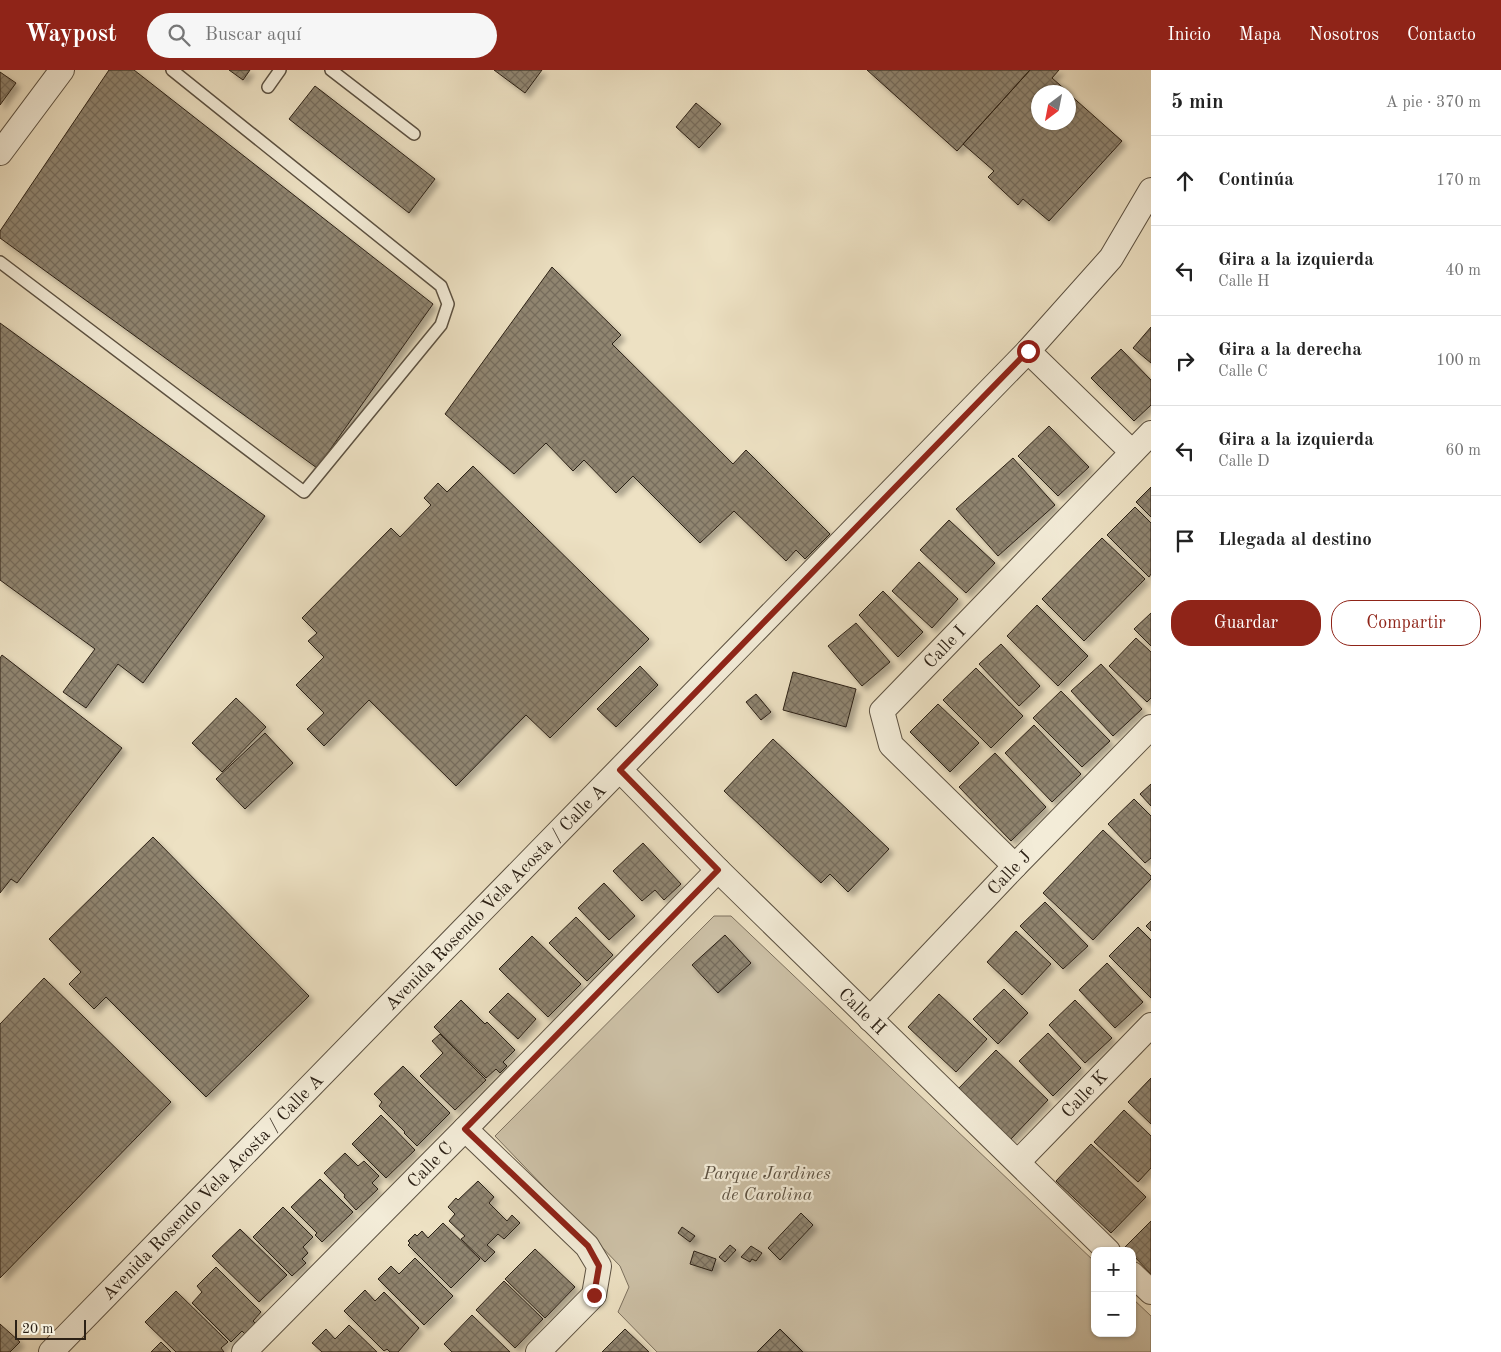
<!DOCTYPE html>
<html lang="es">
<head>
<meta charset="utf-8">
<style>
  body { margin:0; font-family:"Old Standard TT",serif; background:#f6f6f6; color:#222 }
  .controls { position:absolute; right:15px; bottom:15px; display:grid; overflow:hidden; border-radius:10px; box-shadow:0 1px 4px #0004 }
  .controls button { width:45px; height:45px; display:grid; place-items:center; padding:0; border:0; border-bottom:1px solid #e0e0e0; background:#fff; color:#222; font:25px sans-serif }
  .compass { position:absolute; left:1031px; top:15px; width:45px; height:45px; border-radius:50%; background:#fff; box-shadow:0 1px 4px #0004; rotate:212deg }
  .scale { position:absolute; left:15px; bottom:12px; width:71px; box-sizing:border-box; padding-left:5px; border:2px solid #2c2116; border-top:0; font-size:14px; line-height:18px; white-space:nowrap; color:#2c2116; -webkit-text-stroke:4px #f3ecd8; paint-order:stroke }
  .stop { position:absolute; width:15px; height:15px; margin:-11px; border:4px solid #8f2418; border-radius:50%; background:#fff }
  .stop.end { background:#8f2418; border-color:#fff; box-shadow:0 1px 5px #0008 }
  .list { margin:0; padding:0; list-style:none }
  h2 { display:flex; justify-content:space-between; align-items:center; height:65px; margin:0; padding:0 20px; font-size:21px }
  h2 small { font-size:16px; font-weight:400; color:#767676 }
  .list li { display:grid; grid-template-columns:32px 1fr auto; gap:15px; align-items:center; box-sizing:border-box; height:90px; padding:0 20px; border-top:1px solid #e0e0e0 }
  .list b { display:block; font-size:19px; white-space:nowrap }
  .list p { margin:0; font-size:16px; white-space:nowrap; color:#767676 }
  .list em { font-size:16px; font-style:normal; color:#767676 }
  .actions { display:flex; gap:10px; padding:15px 20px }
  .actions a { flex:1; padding:11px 0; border:1px solid #8f2418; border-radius:20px; text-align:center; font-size:18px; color:#8f2418 }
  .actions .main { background:#8f2418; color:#fff }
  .icon { flex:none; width:28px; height:28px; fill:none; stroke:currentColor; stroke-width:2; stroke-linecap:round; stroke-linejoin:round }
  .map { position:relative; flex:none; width:1151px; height:1282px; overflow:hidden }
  header { display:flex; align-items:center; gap:30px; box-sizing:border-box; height:70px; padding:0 25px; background:#8f2418; color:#fff }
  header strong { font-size:24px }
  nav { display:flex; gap:28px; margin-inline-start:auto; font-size:18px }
  .search { width:350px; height:45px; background:#f6f6f6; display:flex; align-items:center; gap:12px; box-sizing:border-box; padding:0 18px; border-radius:28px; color:#767676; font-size:19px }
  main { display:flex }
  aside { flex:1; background:#fff }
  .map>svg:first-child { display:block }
</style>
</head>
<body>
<header>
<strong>Waypost</strong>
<div class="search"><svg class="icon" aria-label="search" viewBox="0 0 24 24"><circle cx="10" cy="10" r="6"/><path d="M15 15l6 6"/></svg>Buscar aquí</div>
<nav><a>Inicio</a><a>Mapa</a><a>Nosotros</a><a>Contacto</a></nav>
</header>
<main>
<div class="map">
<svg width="1151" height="1282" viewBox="0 0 1151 1282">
  <defs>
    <pattern id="building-cross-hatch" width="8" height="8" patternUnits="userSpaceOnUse" patternTransform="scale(1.25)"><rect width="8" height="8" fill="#908570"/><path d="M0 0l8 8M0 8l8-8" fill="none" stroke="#766c5b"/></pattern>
    <filter id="shadow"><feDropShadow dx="4.5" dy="4.5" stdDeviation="2.5" flood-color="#0004"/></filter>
  </defs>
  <rect width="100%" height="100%" fill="#ede1c3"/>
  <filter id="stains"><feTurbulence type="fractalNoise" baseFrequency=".004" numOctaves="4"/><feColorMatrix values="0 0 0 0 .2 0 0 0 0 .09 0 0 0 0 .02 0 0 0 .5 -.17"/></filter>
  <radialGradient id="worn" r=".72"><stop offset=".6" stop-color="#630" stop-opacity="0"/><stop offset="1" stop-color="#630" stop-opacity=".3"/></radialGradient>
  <path fill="#ccc0a6" stroke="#7c705e" d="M714 846H731L1095 1192V1263H1132V1228L1151 1246V1282H657L618 1242 629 1217 620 1196 495 1066Z"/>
  <path fill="url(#building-cross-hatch)" stroke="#2c2116" filter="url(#shadow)" d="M109 0H134L433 234 317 398 0 168V161Z
    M229 0H250L243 10Z
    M494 0H542L525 23Z
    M867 0H1030L957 81Z
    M1030 0H1059L1052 8 1068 22H1038V52H1068V23L1122 71 1049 151 1023 129 1018 135 988 107 994 101 963 74Z
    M0 2 16 13 0 35Z
    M315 16 435 109 409 143 289 49Z
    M696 33 721 54 699 78 676 57Z
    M552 197 621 265 612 274 733 394 746 380 830 464 805 489 796 480 786 491 734 441 700 473 633 406 616 423 584 390 573 401 546 373 514 404 445 344Z
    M0 253 265 446 143 613 118 594 86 638 63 622 95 579 0 510Z
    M1151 257V293L1133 278Z
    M1121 279 1151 310V335L1134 351 1091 308Z
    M1049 356 1089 397 1058 426 1018 386Z
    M1013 388 1055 435 998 486 956 439Z
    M473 396 649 569 550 668 526 645 456 716 369 630 324 676 307 659 324 643 296 615 324 587 308 571 317 563 302 548 391 458 400 467 431 435 424 428 438 413 447 422Z
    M1151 417V447L1136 432Z
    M1135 437 1151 453V504L1149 507 1107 465Z
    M949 450 995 493 966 523 920 480Z
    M1102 468 1145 509 1084 571 1042 529Z
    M919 492 958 529 932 558 892 521Z
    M883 521 923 562 898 587 859 545Z
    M1037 535 1088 586 1058 616 1007 566Z
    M1151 543V576L1134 559Z
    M856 553 890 592 862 616 828 576Z
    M1136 568 1151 582V628L1147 632 1109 596Z
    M1001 574 1040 616 1019 636 979 594Z
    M2 585 122 678 17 813 11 809 0 823V588Z
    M1101 594 1142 639 1113 666 1071 621Z
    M640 596 658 615 616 657 597 639Z
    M976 598 1023 646 991 678 943 630Z
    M793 602 856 619 846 657 783 640Z
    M1061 621 1110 671 1082 697 1033 648Z
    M756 624 771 642 761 650 746 632Z
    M236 628 266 657 222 702 192 673Z
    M938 634 979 673 950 702 910 662Z
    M1034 655 1081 704 1052 732 1005 683Z
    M265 663 293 693 245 739 216 709Z
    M773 669 889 779 848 822 830 804 821 813 724 721Z
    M995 683 1046 737 1011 771 959 717Z
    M1151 714V736L1140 724Z
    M1134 729 1151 746V788L1145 793 1108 754Z
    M1103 760 1151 806V809L1093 870 1043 823Z
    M153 767 309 926 206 1027 106 927 94 939 69 914 81 902 49 869Z
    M643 773 681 814 664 830 655 820 642 831 613 801Z
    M604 813 635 846 609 870 578 838Z
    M1045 832 1088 876 1063 899 1020 856Z
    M576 847 613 885 587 911 549 873Z
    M1151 851V861L1146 856Z
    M1138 857 1151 870V928L1109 886Z
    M1016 861 1051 894 1022 925 987 892Z
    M725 865 751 893 718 923 692 895Z
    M532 866 581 914 548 947 499 899Z
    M1107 893 1143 932 1115 958 1079 920Z
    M44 908 171 1032 0 1208V954Z
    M1004 919 1028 943 998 974 973 949Z
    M508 923 536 949 518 969 489 942Z
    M939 924 987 969 956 1002 908 957Z
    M461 930 485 954 487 952 515 980 503 992 507 996 500 1003 496 999 486 1008 434 957Z
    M1075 930 1112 968 1085 993 1049 955Z
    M1048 963 1081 998 1053 1026 1019 991Z
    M440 964 486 1010 455 1040 420 1006 443 983 432 971Z
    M996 980 1048 1030 1010 1070 957 1020Z
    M403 996 450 1043 417 1076 404 1063 405 1062 379 1036 382 1032 374 1024Z
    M1151 1008V1054L1128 1032Z
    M1124 1040 1151 1066V1098L1138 1112 1094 1072Z
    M381 1045 415 1080 386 1108 352 1074Z
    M1091 1074 1146 1127 1111 1163 1056 1111Z
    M345 1083 358 1096 364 1091 379 1106 372 1113 378 1119 356 1140 344 1127 345 1125 324 1103Z
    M320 1109 353 1142 322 1172 315 1165 317 1163 291 1137Z
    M478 1111 494 1127 489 1133 507 1151 512 1145 520 1153 504 1169 498 1164 487 1175 495 1182 485 1192 461 1169 465 1166 449 1151 455 1144 448 1137 456 1128 458 1130Z
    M283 1137 313 1167 303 1177 308 1183 302 1189 306 1193 292 1206 253 1167Z
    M801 1143 813 1155 780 1190 768 1178Z
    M1151 1151V1204L1132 1184V1181H1129L1125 1177Z
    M443 1153 480 1189 451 1218 408 1175 410 1173 408 1171 415 1164 417 1166 422 1161 428 1168Z
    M682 1157 695 1166 690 1172 678 1163Z
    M240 1159 287 1205 259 1232 212 1186Z
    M730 1175 736 1180 725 1192 719 1187Z
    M751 1176 762 1183 756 1191 752 1189 750 1192 741 1187Z
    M535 1179 575 1217 545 1248 505 1209Z
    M694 1181 716 1189 712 1201 690 1194Z
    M415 1188 453 1226 424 1255 378 1209 391 1196 399 1204Z
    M216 1197 261 1242 253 1251 256 1254 245 1264 242 1261 231 1272 192 1233 202 1222 197 1216Z
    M504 1211 543 1249 515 1278 476 1240Z
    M365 1220 375 1231 384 1222 419 1258 398 1282H390L387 1279 384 1281 344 1241Z
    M176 1221 228 1272 221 1278 224 1282H176L145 1252Z
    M472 1245 510 1282H452L444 1274Z
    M0 1254 20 1272 10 1282H0Z
    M349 1255 377 1282H322L312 1273 326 1259 335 1269Z
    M625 1259 649 1282H602Z
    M780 1259 803 1282H757Z
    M161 1272 171 1282H151Z"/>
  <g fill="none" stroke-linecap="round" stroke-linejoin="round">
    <g stroke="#5c5141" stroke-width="14">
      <path id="service" d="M331 0 414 64
        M268 17 280 0
        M0 192 304 422 441 255 448 234 441 216 172 0"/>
    </g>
    <g stroke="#5c5141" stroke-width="26">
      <g id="minor">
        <path d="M0 83 62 0"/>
        <path d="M1028 281 1132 382"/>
        <path id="s1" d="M620 700 718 800 1108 1181"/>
        <path id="s2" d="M1015 796 891 675 882 641 1151 363"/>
        <path id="s3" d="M870 949 1015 796 1151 657"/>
        <path d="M465 1059 587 1176 599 1196 594 1225 538 1282"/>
        <path id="s4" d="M1018 1092 1151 955"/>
        <path d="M1132 1204 1151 1222"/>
        <path id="s5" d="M51 1282 1028 281 1111 188 1151 120"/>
        <path id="s6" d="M244 1282 465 1059 718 800"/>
      </g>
    </g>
    <use href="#service" stroke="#f3ecd8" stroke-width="11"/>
    <use href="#minor" stroke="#f3ecd8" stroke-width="24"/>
  </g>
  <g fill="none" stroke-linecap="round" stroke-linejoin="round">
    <path stroke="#8f2418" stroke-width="6" d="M594 1225 599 1196 588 1176 465 1059 718 800 620 700 1028 281"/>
  </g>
  <g text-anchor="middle" stroke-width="4.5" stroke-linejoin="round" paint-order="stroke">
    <g font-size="18" fill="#2c2116" stroke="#f3ecd8">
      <text dy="6" stroke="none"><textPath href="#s2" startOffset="298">Calle I</textPath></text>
      <text dy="6" stroke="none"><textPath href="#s3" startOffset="202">Calle J</textPath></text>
      <text dy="6" stroke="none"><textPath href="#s5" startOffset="636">Avenida Rosendo Vela Acosta / Calle A</textPath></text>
      <text dy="6" stroke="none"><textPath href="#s1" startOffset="342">Calle H</textPath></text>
      <text dy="6" stroke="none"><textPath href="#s4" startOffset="95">Calle K</textPath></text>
      <text dy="6" stroke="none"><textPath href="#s6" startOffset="264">Calle C</textPath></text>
      <text dy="6" stroke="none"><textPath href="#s5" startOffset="231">Avenida Rosendo Vela Acosta / Calle A</textPath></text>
    </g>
    <g font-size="18" font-style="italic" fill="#5c5141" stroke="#f3ecd8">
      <text x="767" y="1109">Parque Jardines<tspan x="767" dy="21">de Carolina</tspan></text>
    </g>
  </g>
  <rect width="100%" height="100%" filter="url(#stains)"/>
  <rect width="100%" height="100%" fill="url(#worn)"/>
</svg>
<div class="controls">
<button>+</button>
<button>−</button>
</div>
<svg class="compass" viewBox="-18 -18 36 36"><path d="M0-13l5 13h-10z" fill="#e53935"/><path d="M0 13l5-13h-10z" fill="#767676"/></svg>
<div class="scale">20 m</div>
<div class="stop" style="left:1028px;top:281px"></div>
<div class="stop end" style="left:594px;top:1225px"></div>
</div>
<aside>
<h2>5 min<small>A pie · 370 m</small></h2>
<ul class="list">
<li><svg class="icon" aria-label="ahead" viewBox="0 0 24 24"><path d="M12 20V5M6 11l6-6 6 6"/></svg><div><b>Continúa</b></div><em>170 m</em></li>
<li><svg class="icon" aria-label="left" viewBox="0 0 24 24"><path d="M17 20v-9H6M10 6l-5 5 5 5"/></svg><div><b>Gira a la izquierda</b><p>Calle H</p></div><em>40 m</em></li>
<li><svg class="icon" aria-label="right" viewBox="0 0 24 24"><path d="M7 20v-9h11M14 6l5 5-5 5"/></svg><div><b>Gira a la derecha</b><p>Calle C</p></div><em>100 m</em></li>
<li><svg class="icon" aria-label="left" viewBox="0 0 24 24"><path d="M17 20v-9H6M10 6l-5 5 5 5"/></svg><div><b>Gira a la izquierda</b><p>Calle D</p></div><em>60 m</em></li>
<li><svg class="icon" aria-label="arrive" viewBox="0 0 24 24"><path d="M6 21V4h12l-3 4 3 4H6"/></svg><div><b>Llegada al destino</b></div></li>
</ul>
<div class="actions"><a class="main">Guardar</a><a>Compartir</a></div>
</aside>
</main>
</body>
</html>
